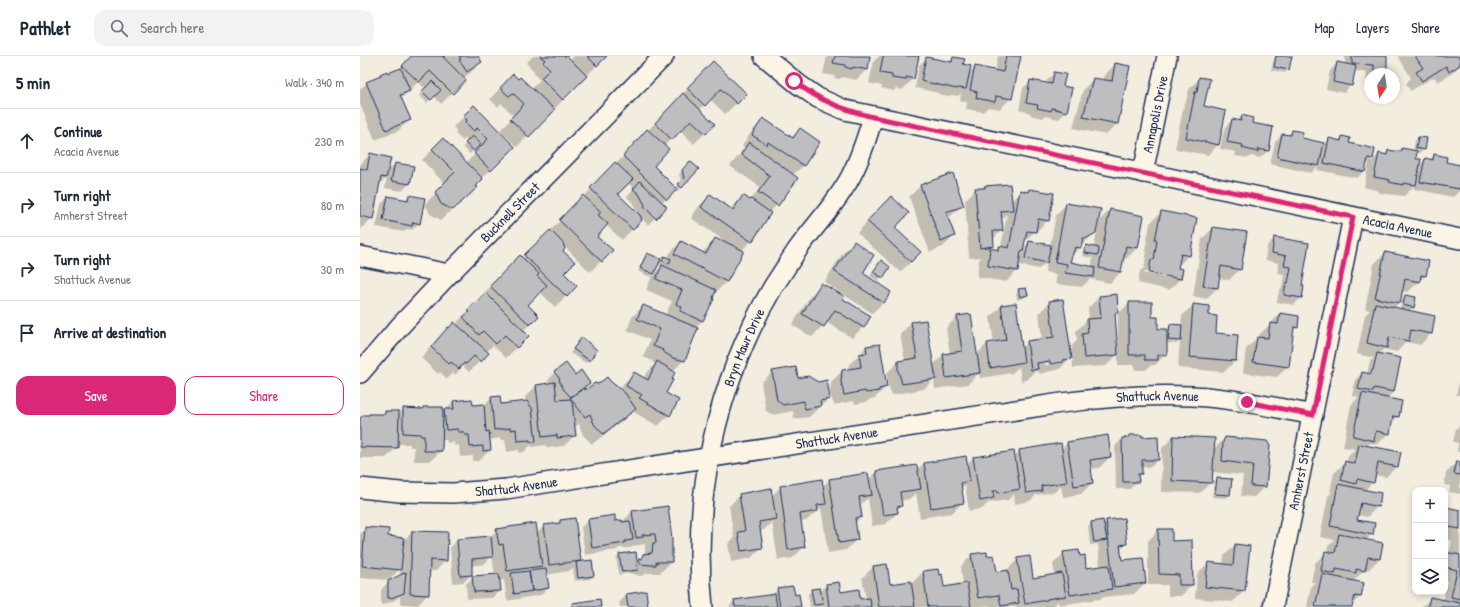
<!DOCTYPE html>
<html lang="en">
<head>
<meta charset="utf-8">
<style>
  body { margin:0; font-family:"Patrick Hand",sans-serif; background:#f2f2f3; color:#1f2937 }
  .controls { position:absolute; right:12px; bottom:12px; display:grid; overflow:hidden; border-radius:8px; box-shadow:0 2px 6px #0003 }
  .controls button { width:36px; height:36px; display:grid; place-items:center; padding:0; border:0; border-bottom:1px solid #e0e1e3; background:#fff; color:#1f2937; font:20px sans-serif }
  .compass { position:absolute; left:1004px; top:12px; width:36px; height:36px; border-radius:50%; background:#fff; box-shadow:0 2px 6px #0003; rotate:192deg }
  .stop { position:absolute; width:12px; height:12px; margin:-9px; border:3px solid #db2777; border-radius:50%; background:#fff }
  .stop.end { background:#db2777; border-color:#fff; box-shadow:0 1px 4px #0008 }
  .list { margin:0; padding:0; list-style:none }
  h2 { display:flex; justify-content:space-between; align-items:center; height:52px; margin:0; padding:0 16px; font-size:17px }
  h2 small { font-size:13px; font-weight:400; color:#747a83 }
  .list li { display:grid; grid-template-columns:26px 1fr auto; gap:12px; align-items:center; box-sizing:border-box; height:64px; padding:0 16px; border-top:1px solid #e0e1e3 }
  .list b { display:block; font-size:15px; white-space:nowrap }
  .list p { margin:0; font-size:13px; white-space:nowrap; color:#747a83 }
  .list em { font-size:13px; font-style:normal; color:#747a83 }
  .actions { display:flex; gap:8px; padding:12px 16px }
  .actions a { flex:1; padding:9px 0; border:1px solid #db2777; border-radius:12px; text-align:center; font-size:14px; color:#db2777 }
  .actions .main { background:#db2777; color:#fff }
  .icon { flex:none; width:22px; height:22px; fill:none; stroke:currentColor; stroke-width:2; stroke-linecap:round; stroke-linejoin:round }
  .map { position:relative; flex:none; width:1100px; height:551px; overflow:hidden }
  header { display:flex; align-items:center; gap:24px; box-sizing:border-box; height:56px; padding:0 20px; background:#fff; border-bottom:1px solid #e0e1e3 }
  header strong { font-size:19px }
  nav { display:flex; gap:22px; margin-inline-start:auto; font-size:14px }
  .search { width:280px; height:36px; background:#f2f2f3; display:flex; align-items:center; gap:10px; box-sizing:border-box; padding:0 14px; border-radius:12px; color:#747a83; font-size:15px }
  main { display:flex }
  aside { flex:1; background:#fff }
  .map>svg:first-child { display:block }
</style>
</head>
<body>
<header>
<strong>Pathlet</strong>
<div class="search"><svg class="icon" aria-label="search" viewBox="0 0 24 24"><circle cx="10" cy="10" r="6"/><path d="M15 15l6 6"/></svg>Search here</div>
<nav><a>Map</a><a>Layers</a><a>Share</a></nav>
</header>
<main>
<aside>
<h2>5 min<small>Walk · 340 m</small></h2>
<ul class="list">
<li><svg class="icon" aria-label="ahead" viewBox="0 0 24 24"><path d="M12 20V5M6 11l6-6 6 6"/></svg><div><b>Continue</b><p>Acacia Avenue</p></div><em>230 m</em></li>
<li><svg class="icon" aria-label="right" viewBox="0 0 24 24"><path d="M7 20v-9h11M14 6l5 5-5 5"/></svg><div><b>Turn right</b><p>Amherst Street</p></div><em>80 m</em></li>
<li><svg class="icon" aria-label="right" viewBox="0 0 24 24"><path d="M7 20v-9h11M14 6l5 5-5 5"/></svg><div><b>Turn right</b><p>Shattuck Avenue</p></div><em>30 m</em></li>
<li><svg class="icon" aria-label="arrive" viewBox="0 0 24 24"><path d="M6 21V4h12l-3 4 3 4H6"/></svg><div><b>Arrive at destination</b></div></li>
</ul>
<div class="actions"><a class="main">Save</a><a>Share</a></div>
</aside>
<div class="map">
<svg width="1100" height="551" viewBox="0 0 1100 551">
  <rect width="100%" height="100%" fill="#f3ede0"/>
  <filter id="ink" filterUnits="userSpaceOnUse"><feTurbulence type="fractalNoise" baseFrequency=".025" numOctaves="2"/><feDisplacementMap in="SourceGraphic" scale="8" xChannelSelector="R" yChannelSelector="G"/><feConvolveMatrix kernelMatrix="1 2 1 2 8 2 1 2 1" color-interpolation-filters="sRGB"/></filter>
  <g filter="url(#ink)">
    <path fill="#0003" fill-rule="evenodd" d="M52 0H117L121 6 110 17 103 22 105 24 81 48 74 40 67 47 59 39 66 33 58 26 41 43 49 64 38 75 15 84 0 48V33L7 27 18 22 21 19 38 14Z
      M173 0H205L210 4 214 0H246L157 91 140 74 154 60 141 47 138 51 130 43 142 30 158 24 171 33 180 24 173 17 175 16 166 7Z
      M467 0H509L507 13 496 24 482 21 480 23 474 22 475 20 463 18Z
      M519 0H558L553 23 542 34 536 32 534 35 521 32 522 30 509 27 514 5Z
      M638 0H660L651 42 640 53 628 51 623 56 606 53 607 46 600 45 601 37 598 40 591 39 589 40 578 38 579 37 555 32 559 9 567 2 589 6 593 2 602 9 608 18 615 11 635 15Z
      M915 0H931L928 13 925 17 911 14Z
      M985 0H1026V18H1010V38H1007V16L994 15 991 29 984 37 966 33 970 15 977 7 985 9Z
      M1038 0H1097L1098 1 1100 0V9L1091 18 1078 26 1074 21 1050 35 1046 27 1051 22Z
      M353 6 386 38 365 58 350 43 339 54 354 68 334 88 320 74 304 90 293 110 315 132 321 126 319 118 327 110 337 113 318 135 316 133 301 148 305 151 288 169 282 163 262 184 246 169 235 181 251 195 230 216 203 189 202 217 216 230 195 251 180 236 166 249 178 260 163 275 168 280 146 302 133 289 126 296 127 298 109 316 103 310 95 319 93 317 87 323 80 316 78 318 61 302 77 283 88 272 89 273 96 269 99 267 97 266 122 243 120 241 160 201 162 203 189 176 256 108ZM268 127 274 133 267 141 272 146 280 160 257 138Z
      M755 8 768 11 757 68 746 79 713 72 723 34 733 23 743 25 745 19Z
      M695 17 702 31 706 55 699 63 685 60 683 62 670 59 671 57 659 54 663 32 671 25 687 28V24Z
      M840 22 843 51 859 88 848 99 815 93 824 48 826 46 829 33Z
      M114 51 154 91 114 130 105 142 81 164 70 158 65 148 85 128 62 104 83 83 106 107 118 95 116 92 110 98 103 91 108 85 105 82 103 85 95 78 97 76 93 71Z
      M882 60 891 68 908 95 900 102 891 100 889 102 875 100 876 96 860 93 865 71 872 64 877 65Z
      M403 64 431 82 440 73 459 86 443 110 433 119 417 149 409 157 391 185 381 195 367 225 356 236H354L353 243 342 265 335 272 324 304 312 316 304 337 309 359 298 370 272 355 264 364 232 388 223 379 219 368 214 371 215 379 204 390 186 392V389L172 391 171 389 164 396 159 397V394L147 396 145 384H141L140 382 129 384 130 394 119 405H113V400L100 401 99 389 94 390V386L87 387V384H81V395L70 405H54V391H50V388H37V391L26 402H0V363L22 359 25 356 38 359 44 353 82 352V357L94 345 112 350 124 349 132 342 140 349 166 346 165 341 176 330 190 328 188 324 195 317 215 320 229 326 223 333 225 336 260 335 263 328 274 317 283 323 286 318 295 308 292 306 293 305 283 301 290 284 267 274 272 261 283 250 305 260 312 245 286 234 292 220 302 210 297 208 293 218 290 221 278 215 284 202 287 198 301 204 304 201 307 203 310 197 321 186 342 197 355 183 361 186 363 184 331 162 339 150 350 140 370 153 383 141 390 145 400 131 370 110 385 92 382 90 392 75ZM196 340 201 345H196Z
      M932 75 941 83 962 90 969 83 978 85 982 81 988 87 1014 94 1011 106 1019 98 1024 99 1029 95 1039 97 1043 93 1053 95 1055 85 1059 82 1064 93 1060 97 1056 96 1055 103 1059 110 1066 103 1069 104 1075 99 1085 107 1100 110V134L1093 141 1054 133V130L1044 140 1019 137V135L1004 131 1009 106 1005 110 1004 115 997 122 957 114 958 110 951 117 910 108 915 86 922 79 927 80Z
      M10 98 27 116 35 108 49 128 42 135 25 132 27 121 19 129 12 162 1 173H0V109Z
      M560 130 602 149 591 160 587 162 594 180 583 191 570 196 549 141Z
      M625 131 651 145 660 136 666 137 669 134 688 164 677 175H675L664 186 662 194 669 186 690 190 696 159 706 148 735 176 711 201 709 207 731 211 733 202 722 200 723 194 726 190 734 192 739 165 750 154 783 161 777 192 766 203 763 202 761 216 750 227 730 223 722 231 695 228 697 219 685 216 687 206 679 213 658 209 657 215 646 226 617 221 619 204 622 201 609 202 605 144 616 133H623ZM647 158 641 191H640L636 194 630 193 633 190V183L642 174 641 164Z
      M49 140 59 167 52 174 47 173 44 176 16 171 21 148 28 141 45 144Z
      M520 152 551 206 540 216 497 177Z
      M801 156 829 199 818 210 817 213 822 214 820 223 809 234 778 227 780 215 784 212 787 195H785L790 167ZM784 215 808 220V222L783 217Z
      M853 172 880 213 869 224 859 222 857 232 846 243 833 240 842 183Z
      M915 182 948 188 941 230 942 241 934 249 917 246 919 235 922 232 924 218 918 217 919 207 905 204 907 190Z
      M494 186 501 217 530 236 523 247 512 257 464 226 483 197Z
      M1025 197 1068 205 1065 220 1048 236 1041 235 1039 246 1045 240 1053 251 1049 255 1071 278 1060 289 1046 286 1037 296 1024 293 1019 298 1034 336 1026 343 1038 360 1031 368 1029 377 1018 388 1010 387 1007 390 1037 410 1026 421 1015 419 1013 426 1005 434 1018 450 1007 461 997 459 996 464 1012 478 1005 485 1019 503 1008 514 1005 513 993 526 1000 541 992 548 991 551H947L951 530 955 526H951L955 507 967 496 968 490 975 484 960 481 968 440 972 436 970 435 974 417 985 407H987L988 400 995 393 983 391 991 349 999 341 992 340 995 324 1002 317 1007 318 1010 305 1014 302 997 298 1005 259 1010 254 1005 253 1014 208ZM1042 244 1040 253 1034 252Z
      M521 205 529 211 518 225 510 220Z
      M462 228 481 243 503 271 492 282 466 266 452 281 432 269 451 239Z
      M659 234 667 239 664 242 657 244 656 238Z
      M739 241 757 256 754 259 757 290H758V258L769 247 791 262 797 274H807L810 269 821 270 822 260 833 249 847 260 855 278 875 305 864 316 818 312 820 284 816 288 806 287V298L795 309H791L786 314H775V309H758V298L746 310 713 312 712 290 717 284 716 275 727 264H729L728 252Z
      M690 246 710 302 700 313 679 318V315L674 316 666 324 661 325 659 311 652 317 620 322 619 317 608 328 575 333 574 323 564 333 532 339 527 326V317L538 306 545 305 540 278 551 267 572 310 583 299 590 298 586 272 597 261 616 299 627 288 634 287 630 261 641 250 661 292 668 286 682 284 679 257ZM700 305V307L685 309V307Z
      M920 258 937 271 933 275 928 310 917 321 883 317 886 293 897 282H899V279Z
      M219 286 229 304 226 307 210 297Z
      M506 291 526 331 515 342 510 343 507 346 495 348 494 345 474 349 470 337 471 326 482 315 489 314 488 310Z
      M412 316 437 323 469 343 449 361 434 363 433 355 412 359 406 355 401 327Z
      M1100 323V339H1096Z
      M1100 369V396H1097L1098 387 1093 386 1096 373Z
      M770 380 781 382 798 403 791 411H781V417L777 421V425L770 433H756L755 390 762 383 767 382Z
      M813 381 853 394 865 382 906 386 905 430 894 441 881 440 883 419 852 416 851 426 840 437 801 436 802 392Z
      M707 387 750 401 739 412 730 413 732 427 721 438 703 441 701 430 695 436 676 439 670 445 655 448 654 438 648 444 628 447 622 453 609 455 605 429 601 432 603 446 592 457 560 462 556 437 549 443 540 445 541 450 536 454 537 457 526 468 512 470 508 442 499 450 501 461 495 467 497 483 486 494 468 497 461 452 446 465 440 466 444 491 433 502 418 504 412 466 404 474 399 475 402 491 391 502 371 506 368 488 374 482 369 450 380 439 411 440 421 431H462L469 424H508L516 416 557 414 564 407 606 409 613 402 654 400 660 395 701 393Z
      M1097 406 1100 407V438L1089 436 1090 430 1084 429 1086 417Z
      M857 423 869 439 866 442 852 441 854 426Z
      M307 451 311 506 300 517H287L284 519 280 520 269 517 259 519 256 502 260 499 276 506 285 496V488L273 490 271 492H259L257 494 225 499 221 471 229 464 261 467 272 456Z
      M1087 452 1100 455V551H1061L1071 542 1083 544 1085 536 1087 525 1085 524V497L1089 498 1092 485 1085 483V454Z
      M764 463 766 487 760 494 761 505 785 527 774 538 743 541 740 543 699 549 698 545 694 550 688 551H629V549L618 551H450L448 538 452 534 460 536 466 529 478 527 480 537 500 544 506 543 502 522 513 511 529 529 551 528 563 516 583 532 603 529 601 510 612 499 626 501 636 517 647 515V514L658 503 673 523 695 519 693 508 704 497 719 501 726 513 740 511 738 488 730 489 728 470 731 467 743 465V468L746 465Z
      M200 465 220 505 218 507 233 520 230 523 215 525 213 512 209 515 186 519 188 532 181 539 147 545 144 524 139 525 140 534 132 542 107 543 106 528 113 521 135 519 132 500 124 508 111 510V519L104 526 93 527 90 492 97 484 130 481 137 474 176 478 184 470 196 469Z
      M6 473 42 486 52 476 86 504 76 515H69L68 538 58 549 40 548V540L35 544 23 549H21V534L28 526 40 519 41 512 29 524 0 522V478Z
      M798 474 811 486 832 529 821 540H808V529H788V485Z
      M875 489 884 535 873 546 835 542 837 518 848 507 863 509 864 500Z
      M418 533 434 540 440 551H369L374 545 412 539Z
      M266 539 287 551H260L259 547Z"/>
    <path fill="#bebec0" stroke="#1b2f5e" d="M51 0H85L83 1 106 24 93 38 70 15 59 26 42 10Z
      M99 0H118L122 6 107 16 99 4 101 3Z
      M180 0H207L227 20 203 44 181 22 190 13 183 6 185 4Z
      M227 0H247L237 10Z
      M475 0H510L508 14 493 11 492 13 485 11V9L473 7Z
      M523 0H559L554 23 546 21V24L532 22V19L520 17Z
      M646 0H661L652 43 636 40 635 46 616 42 617 36 610 34 615 10 643 16Z
      M916 0H932L929 14 914 11Z
      M992 0H1027V18H1014V9L992 8Z
      M1055 0H1098L1100 3V9L1089 16 1086 10 1062 25 1056 16 1063 12Z
      M566 1 592 6 593 1 605 3 603 8 611 10 606 33 598 32 597 33 561 25Z
      M353 5 387 38 377 48 361 33 345 50 327 32Z
      M977 6 996 10 992 30 973 26Z
      M755 7 770 10 758 68 723 61 733 22 752 25Z
      M41 12 50 35 40 39 51 64 26 74 6 26 21 20 20 18 27 15 28 17Z
      M694 16 706 18 703 30 712 32 707 56 692 52 691 55 677 52 678 49 666 47 670 24 692 28Z
      M153 18 158 23 160 21 195 54 169 81 150 63 164 48 153 37 149 40 140 32Z
      M839 21 850 23 844 50 866 55 859 89 826 82 835 36H837Z
      M72 25 81 34 71 44 62 35Z
      M323 37 355 68 346 78 331 64 312 84 295 67Z
      M114 49 155 91 131 115 114 97 128 83 117 72 114 75 105 66 107 64 103 60Z
      M882 59 893 62 892 67 913 71 909 95 898 93V96L882 92 883 89 867 86 872 63 881 65Z
      M403 62 433 82 440 72 460 86 444 110 408 86 407 89 392 79Z
      M287 73 309 93 294 110 317 133 307 144 263 100Z
      M932 74 943 76 942 82 964 87 959 110 917 101 922 78 931 79Z
      M112 80 121 88 114 95 105 87Z
      M982 80 990 82 989 87 1015 93 1013 103 1008 102 1005 116 964 107 969 82 981 85Z
      M1058 81 1067 82 1065 94 1056 92Z
      M83 82 123 123 116 130 118 131 93 154 81 148 75 136 95 116 72 93Z
      M389 86 438 122 418 150 398 136 410 120 381 98Z
      M1042 92 1057 95 1056 103H1061L1056 129 1043 127V129L1029 126 1030 124 1014 121 1019 97 1027 99 1028 94 1041 96Z
      M10 97 31 102 26 122 21 121 13 163 0 160V112L7 114Z
      M1074 98 1087 101 1086 106 1100 109V133L1060 126 1065 102 1073 104Z
      M330 105 339 113 322 132 318 128 324 122 322 114Z
      M255 106 273 123 258 138 280 159 282 164 273 174 230 132Z
      M35 107 54 110 50 128 31 125Z
      M593 117 604 150 586 156 595 180 581 186 560 129Z
      M280 125 307 151 296 163 284 150 285 149 279 138 273 133Z
      M650 128 653 154 641 155 643 175H633L634 190 620 192 615 132H625L624 130Z
      M669 133 694 137 689 165 678 163 676 176 667 175 663 195H661L658 215 628 210 630 192 639 194V190L649 192 660 134 668 136Z
      M350 138 373 154 383 139 390 144 391 143 411 157 392 186 341 151Z
      M49 139 65 142 60 168 53 166 52 170 23 164 28 140 48 144Z
      M223 139 241 156 238 159 248 168 237 181 253 194 242 206 199 164Z
      M531 140 549 157 535 172 561 196 551 206 507 165Z
      M706 147 741 153 736 177 727 182H723L721 192 715 191 710 206 735 211 734 221 705 217 707 208 695 206Z
      M750 153 784 160 778 192 766 190 761 216 739 212Z
      M801 155 837 162 830 200 821 198 818 212 823 213 821 223 789 217 791 203 794 204 797 184H795Z
      M853 171 887 176 881 214 861 210 858 232 843 230Z
      M190 174 203 187 205 193 203 195 215 206 204 217 217 230 207 241 164 199Z
      M914 181 949 187 942 230H944L942 242 924 239 926 227H928L931 211 924 210 926 200 912 197Z
      M355 182 361 185 362 184 384 195 367 226 314 198 321 185 346 198Z
      M494 185 514 199 503 217 531 236 524 247 474 215Z
      M669 185 691 189 687 207 665 202Z
      M726 189 739 192 738 199 725 197Z
      M1025 196 1069 205 1066 220 1061 219 1060 226 1045 223 1040 247 1015 242Z
      M287 197 301 203 294 218 280 212Z
      M160 199 179 218 177 220 187 229 168 249 179 260 170 269 130 230Z
      M304 200 311 203 309 208 302 205Z
      M521 204 530 211 523 222 513 216Z
      M302 209 356 234 353 242 354 243 343 265 320 255 322 251 316 248 322 234 296 223Z
      M461 227 484 240 483 243 511 260 504 272 475 254 464 271 442 258Z
      M666 232 668 239 660 241 658 233Z
      M126 237 169 280 157 292 145 279 136 288 123 275 119 279 103 261 109 256 107 254Z
      M757 238 758 257H755L758 299 724 302 722 278 728 277 727 263 741 262 739 240Z
      M1045 239 1056 241 1054 252 1043 249Z
      M703 243 712 303 703 304V306L690 308V305L677 307 678 313 671 314 667 285 694 281 689 245Z
      M769 246H792V261H798V273H807V299H798V304H785V299H769Z
      M656 247 664 306 630 312 627 287 646 284 641 249Z
      M1015 247 1075 260 1072 278 1051 274 1049 285 1029 281 1027 292 1007 287Z
      M833 248 849 250V259L857 260 856 277 878 279 876 305 829 301Z
      M283 249 338 272 325 305 313 302 302 295 303 294 293 290 300 273 277 263Z
      M920 257 939 260 938 272 934 271 929 311 893 306 897 281 908 282 910 267 918 268Z
      M611 258 620 317 586 322 583 298 602 295 597 260Z
      M566 264 576 323 542 328 538 314V305L557 302 551 266Z
      M94 266 129 297 121 306 114 300 106 308 104 307 99 313 91 306 89 308 71 291 88 271 89 272Z
      M810 268 822 269 821 285 808 284Z
      M222 281 237 294 230 305 213 293Z
      M520 288 527 331 519 333V335L506 337 505 335 484 339 481 326 482 314 501 311 499 298 507 297 506 290Z
      M1017 297 1041 302 1034 336 1014 332 1013 336 998 333 1002 316 1011 318 1012 314H1013Z
      M297 305 315 316 312 323 313 324 306 337 319 344 310 360 279 342 282 339 266 330 274 316 288 324Z
      M206 307 215 319 221 314 230 327 211 341 204 334 199 324 200 323 194 316Z
      M436 311 438 322 448 320 458 326 467 324 470 343 460 345 461 350 445 353 444 345 423 349 417 344 412 315Z
      M247 321 250 325 265 337 276 353 243 378 234 368 230 358 225 361 210 342 224 332 225 334 235 327 238 328Z
      M195 326 197 344 211 343 212 345 216 380 197 382V379L182 381 176 329Z
      M1002 337 1042 345 1039 361 1033 360 1030 378 1016 375 1014 385 993 380Z
      M140 340 141 348 167 345 172 352 176 386H170V384L157 385 156 373 151 374V372L134 374 131 341Z
      M112 343 113 349 124 348 126 376 129 375 131 394 123 395V390L110 391 109 379H105L104 376H98V373L86 374 84 353H94L93 345Z
      M63 351H83L82 395H64V380H61L60 378 43 377V352L63 353Z
      M25 355H39L38 392 0 391V362L4 359H9V358H25Z
      M748 379 751 401 730 404 733 427 714 430 707 386Z
      M769 379H782V381L798 380 799 404H782V418H778L779 426H763L762 382 769 381Z
      M813 380 855 382 852 427 812 425Z
      M865 381 907 385 910 390 906 431 891 430 893 409 862 405 863 386Z
      M701 387 707 426 681 430 682 435 666 437 659 394Z
      M999 388 1041 396 1038 411 1018 407 1014 427 997 423 996 428 981 424 985 405 995 408Z
      M654 395 660 433 638 437V435H633L634 442 620 445 613 401Z
      M606 400 610 425 601 427 604 447 571 452 564 407Z
      M1097 405 1100 406V419L1094 418Z
      M557 409 561 433 540 436 542 450 537 451 538 457 523 459 516 415Z
      M508 417 512 439 499 441 502 461 495 462 498 484 479 487 469 423Z
      M857 422 872 423 870 439 855 438Z
      M462 423 466 448 457 449 458 455 440 458 445 491 428 494 420 430Z
      M978 428 1021 437 1019 451 1001 447 997 464 1015 467 1013 479 970 470Z
      M411 432 416 463 399 466 403 492 381 495 378 476 385 475 379 438Z
      M308 450 312 483V506H296V509H291L280 508 279 502 282 503 283 498 292 497 293 487H296L295 478 282 479 283 481 276 482 272 455Z
      M1086 451 1100 454V473L1085 470Z
      M255 459V465L262 464V466L270 465 273 484 265 485V487L232 492 228 463Z
      M215 462 221 505 189 509 184 469 200 467V464Z
      M764 462 767 488 760 489 762 504 783 502 786 527 754 531 746 464Z
      M743 464 747 484 734 486 731 466Z
      M176 467 182 510 147 515 143 488 139 489 136 473Z
      M5 471 29 473 28 480 44 482 41 514 2 510Z
      M798 473H812V485L832 484 833 529H819V519L799 518Z
      M52 475 88 476 87 505 70 504 69 539 50 538Z
      M979 478 1023 487 1020 503 1008 501 1005 515 996 513V517L976 513 975 518 961 515 965 495 975 497Z
      M131 480 133 501 112 503V519L100 520 97 483Z
      M875 488 890 490 885 535 845 531 848 506 873 509Z
      M719 494 720 500 725 499 726 512 749 509 752 533 710 539 703 496Z
      M276 496 278 514 262 516 259 498Z
      M627 496V500L634 499 637 516 648 514 651 534 657 533 659 547 641 550 639 539 618 542 611 498Z
      M1085 496 1100 499V543L1091 541 1097 514 1085 511Z
      M670 500 673 522 702 517 706 540 687 543V544L665 548 657 502Z
      M232 504 234 520 218 522 216 506Z
      M527 508 530 528 551 525 555 551H519L513 510Z
      M186 513 189 532 172 535 169 515Z
      M578 513 579 519 582 518 584 531 607 527 611 551H568L563 515Z
      M169 515 172 535 154 538 151 517Z
      M46 516 44 537 31 542H28V525Z
      M139 518 141 535 114 536 112 520Z
      M962 518 1004 527 1001 541 995 540 992 551H955Z
      M479 526 481 536 499 533 500 543 510 542 511 551H469L466 528Z
      M433 530 435 539 439 538 441 551H420L417 532Z
      M460 532 463 548 454 549 451 533Z
      M286 535 288 551H268L266 538Z
      M415 538 417 551H375L374 544Z
      M1070 541 1100 547V551H1068Z
      M240 543 241 551H213L212 547Z"/>
    <g fill="none" stroke-linecap="round" stroke-linejoin="round">
      <g stroke="#1b2f5e" stroke-width="22">
        <g id="street">
          <path id="s1" d="M404 0 438 28 458 42 485 54 1100 183"/>
          <path id="s2" d="M783 117 807 0"/>
          <path d="M0 200 89 218"/>
          <path id="s3" d="M0 317 41 269 89 218 304 0"/>
          <path id="s4" d="M0 432 40 436 93 437 146 433 701 347C745 341 788 338 832 340 873 342 913 351 953 359"/>
          <path id="s5" d="M343 551C331 442 357 326 413 231 421 219 429 206 438 193 455 169 477 147 491 120 501 101 507 81 513 61"/>
          <path id="s6" d="M913 551 993 161"/>
        </g>
      </g>
      <use href="#street" stroke="#fcf5e5" stroke-width="19"/>
    </g>
  </g>
  <g fill="none" stroke-linecap="round" stroke-linejoin="round" filter="url(#ink)">
    <path stroke="#db2777" stroke-width="5" d="M434 25C459 45 482 53 513 61L993 161 953 359 887 346"/>
  </g>
  <g text-anchor="middle" stroke-width="3.5" stroke-linejoin="round" paint-order="stroke">
    <g font-size="14" fill="#1b2f5e" stroke="#fcf5e5">
      <text dy="5" stroke="none"><textPath href="#s2" startOffset="60">Annapolis Drive</textPath></text>
      <text dy="5" stroke="none"><textPath href="#s3" startOffset="220">Bucknell Street</textPath></text>
      <text dy="5" stroke="none"><textPath href="#s1" startOffset="663">Acacia Avenue</textPath></text>
      <text dy="5" stroke="none"><textPath href="#s5" startOffset="266">Bryn Mawr Drive</textPath></text>
      <text dy="5" stroke="none"><textPath href="#s4" startOffset="805">Shattuck Avenue</textPath></text>
      <text dy="5" stroke="none"><textPath href="#s4" startOffset="481">Shattuck Avenue</textPath></text>
      <text dy="5" stroke="none"><textPath href="#s6" startOffset="139">Amherst Street</textPath></text>
      <text dy="5" stroke="none"><textPath href="#s4" startOffset="157">Shattuck Avenue</textPath></text>
    </g>
  </g>
</svg>
<div class="controls">
<button>+</button>
<button>−</button>
<button><svg class="icon" aria-label="layers" viewBox="0 0 24 24"><path d="M12 4l9 5-9 5-9-5zM3 14l9 5 9-5"/></svg></button>
</div>
<svg class="compass" viewBox="-18 -18 36 36"><path d="M0-13l5 13h-10z" fill="#e53935"/><path d="M0 13l5-13h-10z" fill="#747a83"/></svg>
<div class="stop" style="left:434px;top:25px"></div>
<div class="stop end" style="left:887px;top:346px"></div>
</div>
</main>
</body>
</html>
